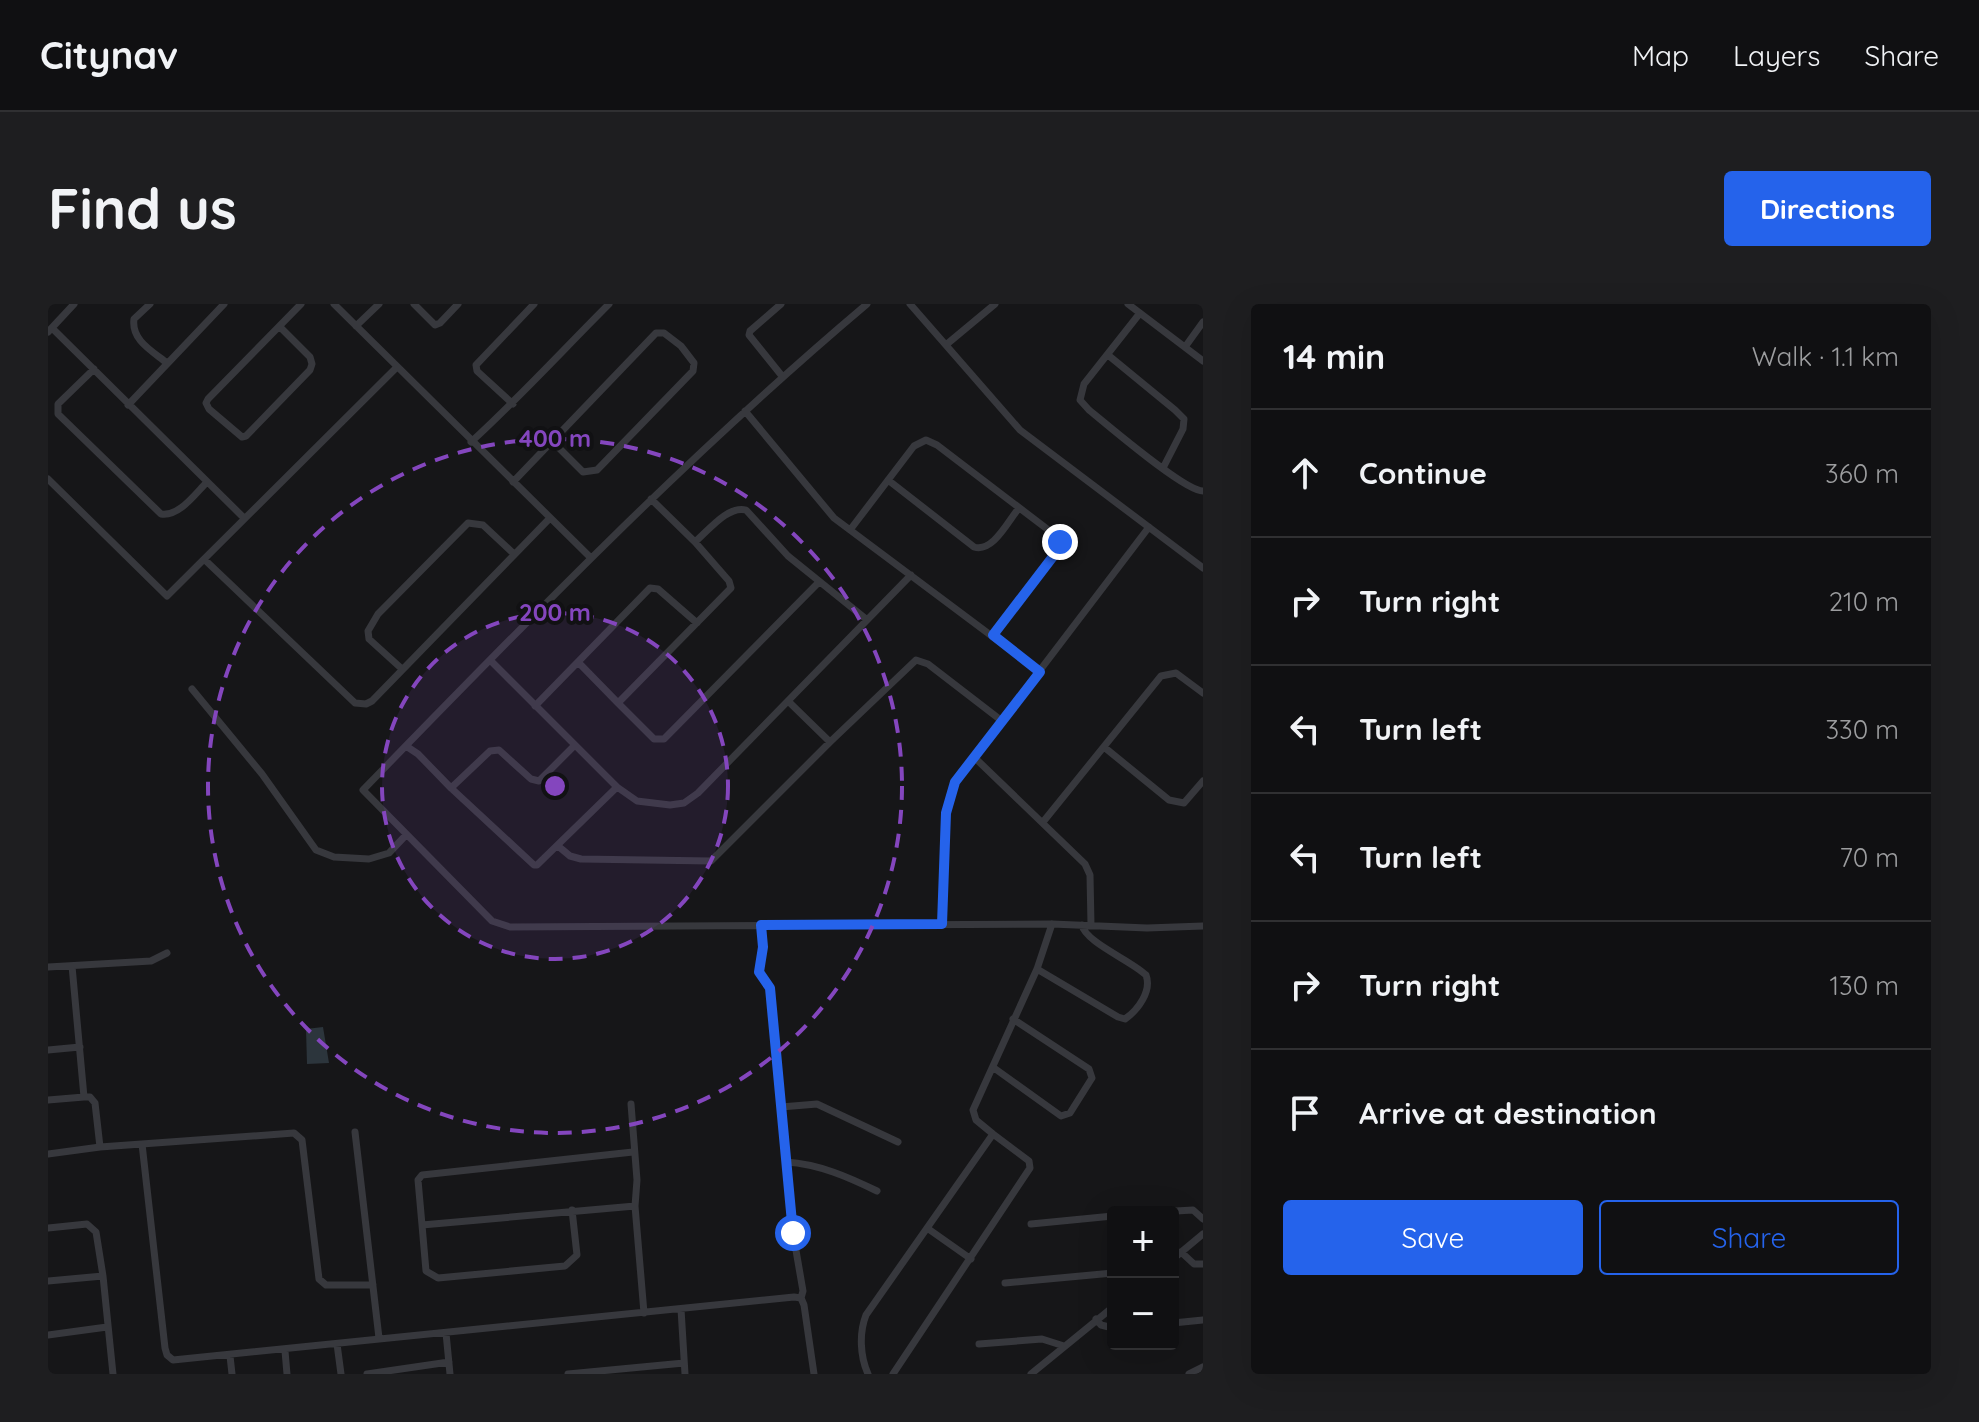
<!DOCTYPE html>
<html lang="en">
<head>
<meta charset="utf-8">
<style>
  body { margin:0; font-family:Quicksand,sans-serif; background:#1e1e20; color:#f1f3f6 }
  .controls { position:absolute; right:24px; bottom:24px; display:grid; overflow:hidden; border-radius:8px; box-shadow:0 8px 32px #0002 }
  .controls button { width:72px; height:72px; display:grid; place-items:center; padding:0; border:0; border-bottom:2px solid #303032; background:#101012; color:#f1f3f6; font:40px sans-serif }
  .stop { position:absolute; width:24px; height:24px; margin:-18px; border:6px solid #2563eb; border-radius:50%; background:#fff }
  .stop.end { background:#2563eb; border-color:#fff; box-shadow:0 2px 8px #0008 }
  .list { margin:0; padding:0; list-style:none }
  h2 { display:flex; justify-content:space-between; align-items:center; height:104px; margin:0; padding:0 32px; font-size:34px }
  h2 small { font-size:26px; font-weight:400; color:#9c9d9f }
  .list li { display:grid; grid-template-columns:52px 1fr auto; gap:24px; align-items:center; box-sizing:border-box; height:128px; padding:0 32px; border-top:2px solid #303032 }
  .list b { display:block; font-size:30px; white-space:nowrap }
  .list em { font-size:26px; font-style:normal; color:#9c9d9f }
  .actions { display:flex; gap:16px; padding:24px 32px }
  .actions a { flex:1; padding:18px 0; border:2px solid #2563eb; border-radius:8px; text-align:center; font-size:28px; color:#2563eb }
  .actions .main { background:#2563eb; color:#fff }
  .icon { flex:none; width:44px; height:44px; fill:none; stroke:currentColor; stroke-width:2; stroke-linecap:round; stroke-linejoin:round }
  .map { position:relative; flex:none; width:1155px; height:1070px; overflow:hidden; border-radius:8px }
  header { display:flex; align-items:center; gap:48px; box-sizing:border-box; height:112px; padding:0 40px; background:#101012; border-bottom:2px solid #303032 }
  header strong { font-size:38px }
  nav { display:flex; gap:44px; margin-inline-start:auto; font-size:28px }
  .intro { display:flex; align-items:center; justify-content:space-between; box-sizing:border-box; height:192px; padding:0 48px }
  h1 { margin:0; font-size:56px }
  .button { padding:20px 36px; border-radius:8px; background:#2563eb; color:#fff; font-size:28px; font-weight:700 }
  main { display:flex; gap:48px; padding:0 48px }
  aside { flex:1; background:#101012; border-radius:8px; box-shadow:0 8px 32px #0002 }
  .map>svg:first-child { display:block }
</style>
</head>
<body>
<header>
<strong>Citynav</strong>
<nav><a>Map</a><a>Layers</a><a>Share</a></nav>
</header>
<div class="intro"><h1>Find us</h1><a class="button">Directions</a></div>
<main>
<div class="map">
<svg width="1155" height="1070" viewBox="0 0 1155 1070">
  <rect width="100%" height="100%" fill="#161618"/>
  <path fill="#2c353c" d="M275 723 281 759 259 760 258 725Z"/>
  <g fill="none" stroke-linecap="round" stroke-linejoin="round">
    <path stroke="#37383d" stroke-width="7" d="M102 0 86 15C83 36 104 47 119 59
      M286 0 543 254
      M366 0 387 21 392 19 410 0
      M733 0 702 27 701 31 734 72
      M819 0C640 151 478 318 315 486L444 617 462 623 1004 620 1099 624 1155 622
      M862 0 972 126 1155 264
      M1080 0 1155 57
      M1092 9 1036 80 1032 96 1041 106C1061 122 1136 187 1155 187
      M308 22 331 0
      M232 23 262 53 264 60 262 66 198 132 194 133 161 105 158 99 160 95 253 0
      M4 24 196 214
      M0 28 26 0
      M899 40 947 0
      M1137 43 1155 18
      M1060 51 1127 106 1136 115 1135 125 1115 164
      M46 65 10 100V110L113 210C131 213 147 190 159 178
      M465 100 429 67 428 61 486 0
      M80 101 176 0
      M697 107 786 214 992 368
      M423 138C471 94 515 46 561 0
      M0 175 119 292 348 64
      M840 176 926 243C945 249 960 217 971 204
      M465 178 608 29H616L633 42 646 59 645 67 549 166 535 168 503 136
      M603 195 647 238 681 277 683 284 570 399 606 435H616L770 279
      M802 226 866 142 878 136 889 141 1007 231 1012 238 1010 246 945 331
      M647 238C660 227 680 201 698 206L740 252 818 315
      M157 256 307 399 318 400 324 397 502 214
      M443 357 569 483 589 497 622 501 636 499 650 489 863 271
      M530 358 570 399
      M354 365 321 335 320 327 330 310 420 219 435 221 466 250
      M144 385 214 470 268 546 286 553 321 555 341 549 358 531
      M740 397 782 438
      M487 402 602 284 610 285 649 319
      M358 442 370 450 403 484 486 561H489L569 483
      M1056 443 1121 496 1136 499 1155 477
      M926 453 1037 560 1042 571 1043 621
      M403 484 442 447 451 446 483 475 491 477 527 441
      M995 518 1113 372 1128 369 1155 389
      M510 542 522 552 533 555 663 557 782 438 868 356 880 360 954 417
      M894 620 898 509 907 478 1101 223
      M713 621 715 643 711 668 722 684 745 929 755 987 753 994
      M0 663 103 657 119 649
      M989 665 1070 713 1077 715C1090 706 1104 687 1098 671 1084 657 1037 638 1034 621
      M0 746 32 743
      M946 764 1013 812 1022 809 1044 774 1041 765 965 715
      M0 796 36 793 24 662
      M583 800 589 876 587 902
      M733 803 769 800 850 838
      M307 828 331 1034
      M94 840 117 1044 119 1051 125 1056 746 993 753 994 756 1001 766 1070
      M52 843 246 829 254 836 271 975 278 981H325
      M0 850 52 843 47 799 42 793H36
      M738 858C771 860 800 873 829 887
      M524 906 529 951 517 962 390 974 378 967 374 921 587 902 596 1009
      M1111 908 1145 906 1155 915
      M983 920 1065 912
      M374 921 370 876 374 871 585 848
      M0 924 39 920 48 928 55 972 65 1070
      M879 924 923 955
      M1133 948 1146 960H1155
      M1125 955 1155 930
      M0 977 55 972
      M957 979 1065 969
      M633 1005 637 1070
      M1048 1015 1053 1021 1065 1024
      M1125 1019 1155 1016
      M398 1029 402 1070
      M0 1031 59 1023
      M289 1040 293 1070
      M931 1040 994 1035 1016 1042
      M237 1047 239 1070
      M182 1052 184 1070
      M319 1070 401 1058
      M520 1070 636 1059
      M820 1070C812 1052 811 1029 818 1011L945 830 928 816 925 806 989 665 1004 620
      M845 1070 982 864 981 857 945 830
      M983 1070 1065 1003
      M1141 1070 1155 1063"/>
  </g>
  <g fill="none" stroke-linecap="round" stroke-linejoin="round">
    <path stroke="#2563eb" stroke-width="10" d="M745 929 722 684 711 668 715 643 713 621 894 620 898 509 907 478 992 368 945 331 1010 246 1012 238"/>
  </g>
  <circle cx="507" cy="482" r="173" fill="#8446be" fill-opacity=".12"/>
  <g fill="none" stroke="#8446be" stroke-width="4" stroke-dasharray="14 10">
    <circle cx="507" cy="482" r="173"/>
    <circle cx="507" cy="482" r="347"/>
  </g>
  <circle cx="507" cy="482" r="12" fill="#8446be" stroke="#111113" stroke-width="4"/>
  <g font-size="24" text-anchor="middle" font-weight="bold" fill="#8446be" stroke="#111113" stroke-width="8" stroke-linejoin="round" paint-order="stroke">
    <text x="507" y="143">400 m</text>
    <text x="507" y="317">200 m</text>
  </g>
</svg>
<div class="controls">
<button>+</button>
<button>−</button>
</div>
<div class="stop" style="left:745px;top:929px"></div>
<div class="stop end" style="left:1012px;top:238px"></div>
</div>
<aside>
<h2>14 min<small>Walk · 1.1 km</small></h2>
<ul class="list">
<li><svg class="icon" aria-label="ahead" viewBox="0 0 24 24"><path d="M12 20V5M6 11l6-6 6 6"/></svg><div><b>Continue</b></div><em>360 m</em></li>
<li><svg class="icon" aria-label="right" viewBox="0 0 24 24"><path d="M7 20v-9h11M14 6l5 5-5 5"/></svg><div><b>Turn right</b></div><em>210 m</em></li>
<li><svg class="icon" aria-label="left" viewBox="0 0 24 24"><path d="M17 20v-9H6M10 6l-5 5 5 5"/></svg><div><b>Turn left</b></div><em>330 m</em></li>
<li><svg class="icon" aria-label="left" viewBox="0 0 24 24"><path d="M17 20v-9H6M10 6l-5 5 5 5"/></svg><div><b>Turn left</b></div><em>70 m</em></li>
<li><svg class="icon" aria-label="right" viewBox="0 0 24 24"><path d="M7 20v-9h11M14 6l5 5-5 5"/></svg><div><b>Turn right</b></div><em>130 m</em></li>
<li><svg class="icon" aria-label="arrive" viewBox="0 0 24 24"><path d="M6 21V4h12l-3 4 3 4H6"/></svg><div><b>Arrive at destination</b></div></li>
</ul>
<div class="actions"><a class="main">Save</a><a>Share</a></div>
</aside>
</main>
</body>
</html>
